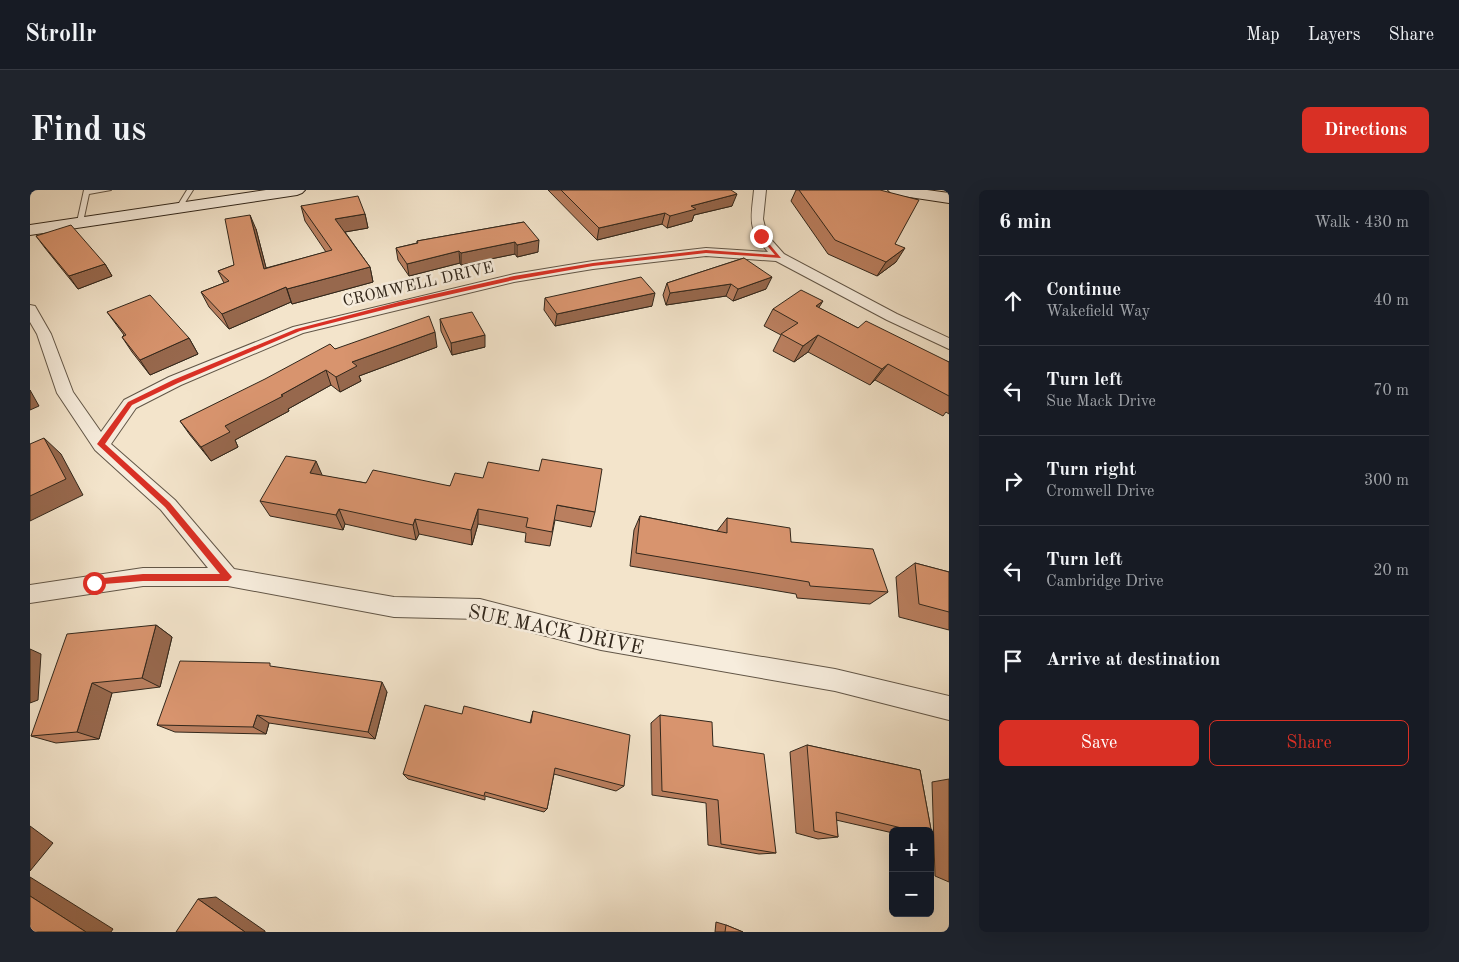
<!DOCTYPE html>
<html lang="en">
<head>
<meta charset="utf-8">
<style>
  body { margin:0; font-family:"Old Standard TT",serif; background:#20242c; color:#f1f3f6 }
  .controls { position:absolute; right:15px; bottom:15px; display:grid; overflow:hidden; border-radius:8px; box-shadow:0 5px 20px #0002 }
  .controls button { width:45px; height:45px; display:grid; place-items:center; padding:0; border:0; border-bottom:1px solid #363941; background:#171b24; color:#f1f3f6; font:25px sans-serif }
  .stop { position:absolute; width:15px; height:15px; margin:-11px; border:4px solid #d93025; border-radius:50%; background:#fff }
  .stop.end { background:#d93025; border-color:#fff; box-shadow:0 1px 5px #0008 }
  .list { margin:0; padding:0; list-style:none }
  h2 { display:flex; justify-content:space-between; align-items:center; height:65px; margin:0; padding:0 20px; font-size:21px }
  h2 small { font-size:16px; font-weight:400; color:#9ea1a6 }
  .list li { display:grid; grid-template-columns:32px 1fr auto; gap:15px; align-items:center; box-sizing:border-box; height:90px; padding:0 20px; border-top:1px solid #363941 }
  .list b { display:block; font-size:19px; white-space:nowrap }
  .list p { margin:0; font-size:16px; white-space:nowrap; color:#9ea1a6 }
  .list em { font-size:16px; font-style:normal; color:#9ea1a6 }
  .actions { display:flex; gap:10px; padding:15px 20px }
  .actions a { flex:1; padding:11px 0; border:1px solid #d93025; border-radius:8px; text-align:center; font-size:18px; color:#d93025 }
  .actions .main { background:#d93025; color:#fff }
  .icon { flex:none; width:28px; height:28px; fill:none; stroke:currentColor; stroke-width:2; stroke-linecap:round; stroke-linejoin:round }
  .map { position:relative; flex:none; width:919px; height:742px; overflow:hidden; border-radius:8px }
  header { display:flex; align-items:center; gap:30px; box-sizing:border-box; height:70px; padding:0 25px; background:#171b24; border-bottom:1px solid #363941 }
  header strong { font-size:24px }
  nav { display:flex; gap:28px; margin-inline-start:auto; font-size:18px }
  .intro { display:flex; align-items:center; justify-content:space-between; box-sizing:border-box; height:120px; padding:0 30px }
  h1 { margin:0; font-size:35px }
  .button { padding:12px 22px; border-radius:8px; background:#d93025; color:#fff; font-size:18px; font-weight:700 }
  main { display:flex; gap:30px; padding:0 30px }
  aside { flex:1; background:#171b24; border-radius:8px; box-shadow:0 5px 20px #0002 }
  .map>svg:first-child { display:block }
</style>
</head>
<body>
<header>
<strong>Strollr</strong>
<nav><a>Map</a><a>Layers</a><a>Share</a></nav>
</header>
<div class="intro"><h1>Find us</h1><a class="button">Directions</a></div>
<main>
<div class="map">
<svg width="919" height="742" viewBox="0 0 919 742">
  <rect width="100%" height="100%" fill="#f3e4cb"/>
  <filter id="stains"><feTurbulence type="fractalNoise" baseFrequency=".004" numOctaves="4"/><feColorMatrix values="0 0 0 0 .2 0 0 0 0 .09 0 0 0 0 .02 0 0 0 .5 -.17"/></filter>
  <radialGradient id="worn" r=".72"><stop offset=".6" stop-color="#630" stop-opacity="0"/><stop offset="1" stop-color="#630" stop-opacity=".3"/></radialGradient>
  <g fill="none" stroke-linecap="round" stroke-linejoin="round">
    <g stroke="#625647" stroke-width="2">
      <path id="lane" d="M54 0H81L59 4 53 32 50 34 47 32Z
        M157 0H163L151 19H147L146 18Z"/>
    </g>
    <g stroke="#625647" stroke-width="2">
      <path id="street" d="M724 0H736L733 29 737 45 754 64 867 124 919 148V159L857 130 746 71 676 66 563 79 484 92 273 143 151 195 106 218 81 254 145 310 204 379 364 407 450 409 571 440 805 479 919 506V530L805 501 571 460 450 429 364 427 198 396H113L0 413V395L113 378H178L131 320 65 260 27 203 7 144 0 132V115L5 116 21 144 43 202 71 242 94 210 139 187 263 137 484 84 563 71 676 58 738 62C717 37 721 31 724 0Z"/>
    </g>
    <g stroke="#32271b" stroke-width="2">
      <path id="secondary" d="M236 0H275L272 3 267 5 0 45V35Z
        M858 0H897L919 3V13L866 5 861 3Z"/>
    </g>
    <use href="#lane" fill="#f7eddd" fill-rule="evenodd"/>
    <use href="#street" fill="#f7eddd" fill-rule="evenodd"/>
    <use href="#secondary" fill="#f7eddd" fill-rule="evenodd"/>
  </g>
  <path fill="#ba7f5f" stroke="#32271b" d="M518 0H701L702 16 664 25 662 31 637 38 632 34 567 50Z
    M766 0H844L865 54 866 72 847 86 798 64 761 11Z
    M271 16 335 24 338 38 315 42 340 77 343 92 262 114 261 112 199 139 179 117 171 102 194 93 188 81 204 75 226 39 236 78 296 62 275 31Z
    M494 32 508 62 487 67 485 64 431 75 430 73 379 86 368 70 366 58 387 53V51Z
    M6 46 75 74 82 86 48 99 15 58Z
    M714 68 736 99 703 111 696 106 636 115 633 105 637 93Z
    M515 108 622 116 525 136 514 120Z
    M789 118 828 138 919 172V224L916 222 913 226 845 190 840 195 778 162 764 172 743 161 751 145 734 136 743 119Z
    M77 122 159 148 168 164 120 185 102 162 92 147 94 145Z
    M410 129 455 157 422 165 411 141Z
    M407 157 329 186 331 191 310 202 301 195 258 219 259 221 205 250 208 257 181 271 160 245 150 231 305 159Z
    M293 286 336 293 420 296 565 322 561 337 525 330 520 356 495 352 496 343 448 334 442 355 389 344 386 350 315 334 313 340 240 326 230 311Z
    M610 326 687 341 697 328 761 352 858 402 840 414 767 408 766 404 600 376 604 340Z
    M885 373 919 382V440L869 427 866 387Z
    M126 435 142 447 130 497 82 503 69 549 26 553 1 546Z
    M244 477 357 502 345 549 239 533 236 544 145 542 127 535Z
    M503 521 594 596 586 601 524 584 517 619 514 622 455 606V610L378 589 373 584 432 524 500 533Z
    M630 525 683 556 746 663 729 664 678 655 676 613 622 605 621 533Z
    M777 555 890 580 902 645H900V641H863V643L806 630 808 647 788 649 766 643 760 562Z
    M919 589V692L905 686 902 592Z
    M686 732 696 735 713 742H685Z"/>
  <path fill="#97684d" stroke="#32271b" d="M707 4 702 16 664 25 662 31 637 38 640 26 661 16Z
    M635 23 632 34 567 50 569 38Z
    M335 24 338 38 309 43 305 29Z
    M220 25 226 39 240 93 234 79Z
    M509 50 508 62 487 67V55Z
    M485 52V64L431 75V63Z
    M875 58 866 72 847 86 856 72Z
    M429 61 430 73 379 86 377 74Z
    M75 74 82 86 48 99 39 86Z
    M340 77 343 92 262 114 257 99Z
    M742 87 736 99 703 111 708 99Z
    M701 94 696 106 636 115 640 103Z
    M256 97 261 112 199 139 192 124Z
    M625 103 622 116 525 136 527 124Z
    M793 111 783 127 786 116Z
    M405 142 407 157 329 186 331 191 310 202 306 187 322 172Z
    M455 145V157L422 165 421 153Z
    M788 145 778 162 764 172 773 156Z
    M159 148 168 164 120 185 110 170Z
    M858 174 845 190 840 195 852 179Z
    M296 180 301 195 258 219 259 221 205 250 208 257 181 271 171 257 195 236Z
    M0 200 9 216 0 220Z
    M14 248 31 264 53 305 0 331V306Z
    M286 271 293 287 280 283Z
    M309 319 315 334 313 340 306 325Z
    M448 319V334L442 355 441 340Z
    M385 329 389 344 386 350 383 335Z
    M126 435 142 447 130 497 112 488Z
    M0 459 11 464 8 510 0 513Z
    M352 492 357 502 345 549 338 542Z
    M62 493 82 503 69 549 47 542Z
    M227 525 239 533 236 544 223 537Z
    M0 636 23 653 0 681Z
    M0 687 83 739 81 742H56L0 706Z
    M186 707 235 741V742H215L168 709Z"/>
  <path fill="#d8946e" stroke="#32271b" d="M531 0H701L707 4 661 16 666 19 640 26 635 23 569 38Z
    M769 0H850L889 10 865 54 875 58 856 72 805 50Z
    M328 6 335 24 305 29 340 77 257 99 256 97 192 124 171 102 199 91 188 81 204 75 195 29 220 25 234 79 302 60 271 16Z
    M494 32 509 50 487 55 485 52 431 63 429 61 377 74 366 58 388 53 387 51Z
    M41 35 75 74 39 86 6 46Z
    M714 68 742 87 708 99 701 94 640 103 637 93Z
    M611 87 625 103 527 124 515 108Z
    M771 100 793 111 786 116 828 138 836 131 919 172V206L858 174 852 179 788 145 773 156 751 144 768 133 743 119Z
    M120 105 159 148 110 170 92 147 96 145 77 122Z
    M442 122 455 145 421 153 410 129Z
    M399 126 405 142 322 172 327 176 306 187 296 180 251 205 253 206 195 236 200 242 171 257 150 231 235 189 300 154 305 159Z
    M14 248 36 289 0 306V254Z
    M256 266 286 271 280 283 336 293 343 280 420 296 425 283 453 288 458 272 509 281 512 269 572 279 565 322 527 315 522 342 496 337 498 328 448 319 441 340 385 329 383 335 309 319 306 325 230 311Z
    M610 326 697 343V328L760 338 761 352 843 359 858 402 780 396 779 392 606 363Z
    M885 373 919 382V422L889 414Z
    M126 435 112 488 62 493 47 542 1 546 37 444Z
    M150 471 240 473V476L352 492 338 542 227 525 223 537 127 535Z
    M395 515 432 524 434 516 501 533 503 521 600 545 594 596 525 578 517 619 455 602 454 606 373 584Z
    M630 525 682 532 683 556 734 564 746 663 691 654 688 610 632 601Z
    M777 555 890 580 902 645 900 644V641H884L806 622 808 647 784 641Z
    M0 706 56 742H0Z
    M168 709 215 742H146Z
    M696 735 713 742H695Z"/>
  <path fill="#d93025" d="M731 44 751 68 676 63 563 76 484 90 369 116 270 141 148 193 102 215 75 254 140 313 202 387 198 391H113L61 395V390L64 389 113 384H190L135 317 67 254 98 212 143 190 266 139 369 112 484 86 563 73 676 60 745 65 729 46Z"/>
  <g text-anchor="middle" stroke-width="5" stroke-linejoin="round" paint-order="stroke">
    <g font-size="16" fill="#32271b" stroke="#f7eddd">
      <text transform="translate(388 93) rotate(-13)" y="6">CROMWELL DRIVE</text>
    </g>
    <g font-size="20" fill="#32271b" stroke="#f7eddd">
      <text transform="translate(526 439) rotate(12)" y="7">SUE MACK DRIVE</text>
    </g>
  </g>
  <rect width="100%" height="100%" filter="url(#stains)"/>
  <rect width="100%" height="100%" fill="url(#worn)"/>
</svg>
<div class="controls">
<button>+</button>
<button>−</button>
</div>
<div class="stop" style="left:64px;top:393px"></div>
<div class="stop end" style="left:731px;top:46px"></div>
</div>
<aside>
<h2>6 min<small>Walk · 430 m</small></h2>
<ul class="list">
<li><svg class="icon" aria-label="ahead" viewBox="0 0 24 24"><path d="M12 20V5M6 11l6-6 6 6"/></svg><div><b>Continue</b><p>Wakefield Way</p></div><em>40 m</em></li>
<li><svg class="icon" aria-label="left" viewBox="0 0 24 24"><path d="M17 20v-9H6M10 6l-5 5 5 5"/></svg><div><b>Turn left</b><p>Sue Mack Drive</p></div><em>70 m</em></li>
<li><svg class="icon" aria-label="right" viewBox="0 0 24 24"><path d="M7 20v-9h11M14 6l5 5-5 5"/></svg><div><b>Turn right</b><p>Cromwell Drive</p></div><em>300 m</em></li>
<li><svg class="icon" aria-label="left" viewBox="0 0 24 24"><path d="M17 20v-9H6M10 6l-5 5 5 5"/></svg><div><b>Turn left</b><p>Cambridge Drive</p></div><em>20 m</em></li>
<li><svg class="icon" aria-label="arrive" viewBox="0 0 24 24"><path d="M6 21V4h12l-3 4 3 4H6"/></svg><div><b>Arrive at destination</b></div></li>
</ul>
<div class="actions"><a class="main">Save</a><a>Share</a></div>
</aside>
</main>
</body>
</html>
